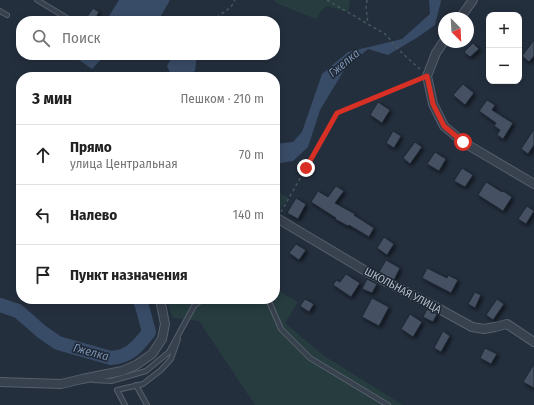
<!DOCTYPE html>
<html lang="ru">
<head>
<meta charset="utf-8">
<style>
  body { margin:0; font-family:"Fira Sans Condensed",sans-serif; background:#f2f2f2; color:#222 }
  .controls { position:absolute; right:12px; top:12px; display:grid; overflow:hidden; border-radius:8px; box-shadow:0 2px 10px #0003 }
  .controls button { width:36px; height:36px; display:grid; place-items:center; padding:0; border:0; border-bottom:1px solid #e0e0e0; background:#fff; color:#222; font:20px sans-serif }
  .compass { position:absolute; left:438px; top:12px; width:36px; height:36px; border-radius:50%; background:#fff; box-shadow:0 2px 10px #0003; rotate:156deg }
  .stop { position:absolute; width:12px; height:12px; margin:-9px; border:3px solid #d93025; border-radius:50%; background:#fff }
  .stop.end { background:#d93025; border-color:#fff; box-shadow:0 1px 4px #0008 }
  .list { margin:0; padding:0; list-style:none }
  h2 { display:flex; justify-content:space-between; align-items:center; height:52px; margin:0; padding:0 16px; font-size:17px }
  h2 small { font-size:13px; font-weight:400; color:#767676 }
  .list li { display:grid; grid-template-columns:26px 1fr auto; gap:12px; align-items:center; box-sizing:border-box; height:60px; padding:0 16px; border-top:1px solid #e0e0e0 }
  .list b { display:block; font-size:15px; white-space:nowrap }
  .list p { margin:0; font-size:13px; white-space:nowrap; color:#767676 }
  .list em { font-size:13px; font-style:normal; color:#767676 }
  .icon { flex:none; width:22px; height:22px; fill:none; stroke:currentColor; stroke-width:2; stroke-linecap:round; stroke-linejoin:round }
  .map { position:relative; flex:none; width:534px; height:405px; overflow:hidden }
  .search { position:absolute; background:#fff; box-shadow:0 2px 10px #0003; left:16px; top:16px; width:264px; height:44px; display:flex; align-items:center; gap:10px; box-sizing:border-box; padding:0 14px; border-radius:16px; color:#767676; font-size:15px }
  .panel { position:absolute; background:#fff; box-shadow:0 2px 10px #0003; left:16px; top:72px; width:264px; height:232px; border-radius:16px }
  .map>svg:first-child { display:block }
</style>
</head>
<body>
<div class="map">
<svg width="534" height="405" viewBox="0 0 534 405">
  <defs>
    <filter id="shadow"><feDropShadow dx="2" dy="2" stdDeviation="2" flood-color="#0009"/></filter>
  </defs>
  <rect width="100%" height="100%" fill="#242f3e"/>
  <path fill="#263c3f" d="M274 0H350L348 12 327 6 321 11 316 19 276 3Z
    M275 189 288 198 275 217Z
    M275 289 298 302 285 323 323 355 403 405H255L199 321 173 318 166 299H275Z"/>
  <path fill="#394c67" d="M119 0H170L158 21H106Z
    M429 0H441V1L435 25 418 37 388 55 368 49 346 67 320 110 308 147 293 161 280 163 275 161V144L293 142 302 132 322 74 348 52 402 39 430 14Z
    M82 55H105L92 69 79 60Z
    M173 55H197L195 71 181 77H172L167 66Z"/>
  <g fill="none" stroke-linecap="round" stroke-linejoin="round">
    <path stroke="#394c67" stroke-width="14" d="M0 305 18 311 42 332 58 343 111 358C130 357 138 346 149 332L142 306 139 299"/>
  </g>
  <path fill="#455162" stroke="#1f2835" filter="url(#shadow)" d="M93 8 99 12 94 21H84Z
    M534 40V56L529 62 522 56Z
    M473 43 479 49 470 57 464 52Z
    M463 84 474 93 465 105 453 95Z
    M487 100 495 105 492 110 513 123 503 139 497 135 500 130 494 126 496 123 479 111Z
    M378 102 390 110 382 123 370 115Z
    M534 129V145L528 154 521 149Z
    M393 131 401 136 394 148 386 143Z
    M415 142 422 147 410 164 403 158Z
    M435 152 446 159 439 171 427 164Z
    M462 168 473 175 465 187 454 181Z
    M486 182 502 192 503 191 512 197 503 211 478 195Z
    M336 186 344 191 335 203 355 214 354 215 374 228 369 237 349 225 348 226 335 219 336 218 311 202 318 191 328 197Z
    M296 198 306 204 298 219 287 213Z
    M527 206 534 211 526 224 518 219Z
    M384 237 394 244 387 255 377 248Z
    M296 244 306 250 299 260 289 253Z
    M386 260 400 268 394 280 379 272Z
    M427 268 447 278 448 275 458 280 451 293 422 278Z
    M346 274 360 283 351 297 333 285 336 280 340 282Z
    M367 279 377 284 372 293 362 289Z
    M475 292 481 295 475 308 468 304Z
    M372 298 389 307 379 326 362 317Z
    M305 299 314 304 309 312 300 306Z
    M497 299 504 304 493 320 486 315Z
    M427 309 437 314 433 322 423 317Z
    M410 314 422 322 413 337 401 329Z
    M443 331 450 336 441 352 434 348Z
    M485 348 497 354 491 364 480 358Z
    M534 364V388L523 382Z"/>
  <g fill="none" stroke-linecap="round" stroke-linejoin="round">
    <g stroke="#565f6c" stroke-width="6">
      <path id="lane" d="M37 0 72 21
        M0 11 7 15
        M268 299 281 329 310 358 388 405
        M93 380 111 381 146 371 169 352 194 306 203 299
        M136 385 147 405
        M125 405 117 390 143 384 161 370 171 359 178 339"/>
    </g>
    <g stroke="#565f6c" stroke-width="10">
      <path id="street" d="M460 18 473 0
        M444 41 436 53 427 76 433 104 444 126 463 142 534 184
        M275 217 369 273 434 306 472 327 484 329 495 327 507 324 534 342
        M0 382 61 384 82 379 122 371 136 365 152 354 162 339 165 324 160 299"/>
    </g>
    <path stroke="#44595c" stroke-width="1.5" stroke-dasharray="3 3" stroke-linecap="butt" d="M327 0 385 34 403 54 421 70
      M367 0 366 8 368 24
      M212 21 231 7 235 0
      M281 212 337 113 420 78"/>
    <use href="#lane" stroke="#38414e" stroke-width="4"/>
    <use href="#street" stroke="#38414e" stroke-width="8"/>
  </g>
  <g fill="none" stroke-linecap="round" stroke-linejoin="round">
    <path stroke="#d93025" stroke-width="5" d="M306 168 337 113 427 76 433 104 444 126 463 142"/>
  </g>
  <g text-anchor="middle" stroke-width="3" stroke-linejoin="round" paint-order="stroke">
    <g font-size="11" fill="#b4bcc9" stroke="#1d2633">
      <text transform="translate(403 290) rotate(28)" y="4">ШКОЛЬНАЯ УЛИЦА</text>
    </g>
    <g font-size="12" font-style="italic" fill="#7c92b1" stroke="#1d2633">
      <text transform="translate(344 63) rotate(-40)" y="4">Гжелка</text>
      <text transform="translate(91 352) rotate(15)" y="4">Гжелка</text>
    </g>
  </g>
</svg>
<div class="controls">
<button>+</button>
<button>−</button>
</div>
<svg class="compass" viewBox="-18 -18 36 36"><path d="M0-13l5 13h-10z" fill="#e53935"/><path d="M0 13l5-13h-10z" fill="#767676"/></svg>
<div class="stop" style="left:463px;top:142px"></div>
<div class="stop end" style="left:306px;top:168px"></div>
<div class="search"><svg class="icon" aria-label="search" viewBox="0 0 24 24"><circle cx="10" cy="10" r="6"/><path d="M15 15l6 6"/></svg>Поиск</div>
<section class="panel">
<h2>3 мин<small>Пешком · 210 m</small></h2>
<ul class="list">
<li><svg class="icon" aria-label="ahead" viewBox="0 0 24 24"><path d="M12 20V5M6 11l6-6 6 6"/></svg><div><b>Прямо</b><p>улица Центральная</p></div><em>70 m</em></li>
<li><svg class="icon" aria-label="left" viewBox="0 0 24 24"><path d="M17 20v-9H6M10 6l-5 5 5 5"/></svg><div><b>Налево</b></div><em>140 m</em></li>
<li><svg class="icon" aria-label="arrive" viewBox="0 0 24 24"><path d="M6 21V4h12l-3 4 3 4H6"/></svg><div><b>Пункт назначения</b></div></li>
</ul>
</section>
</div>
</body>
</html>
